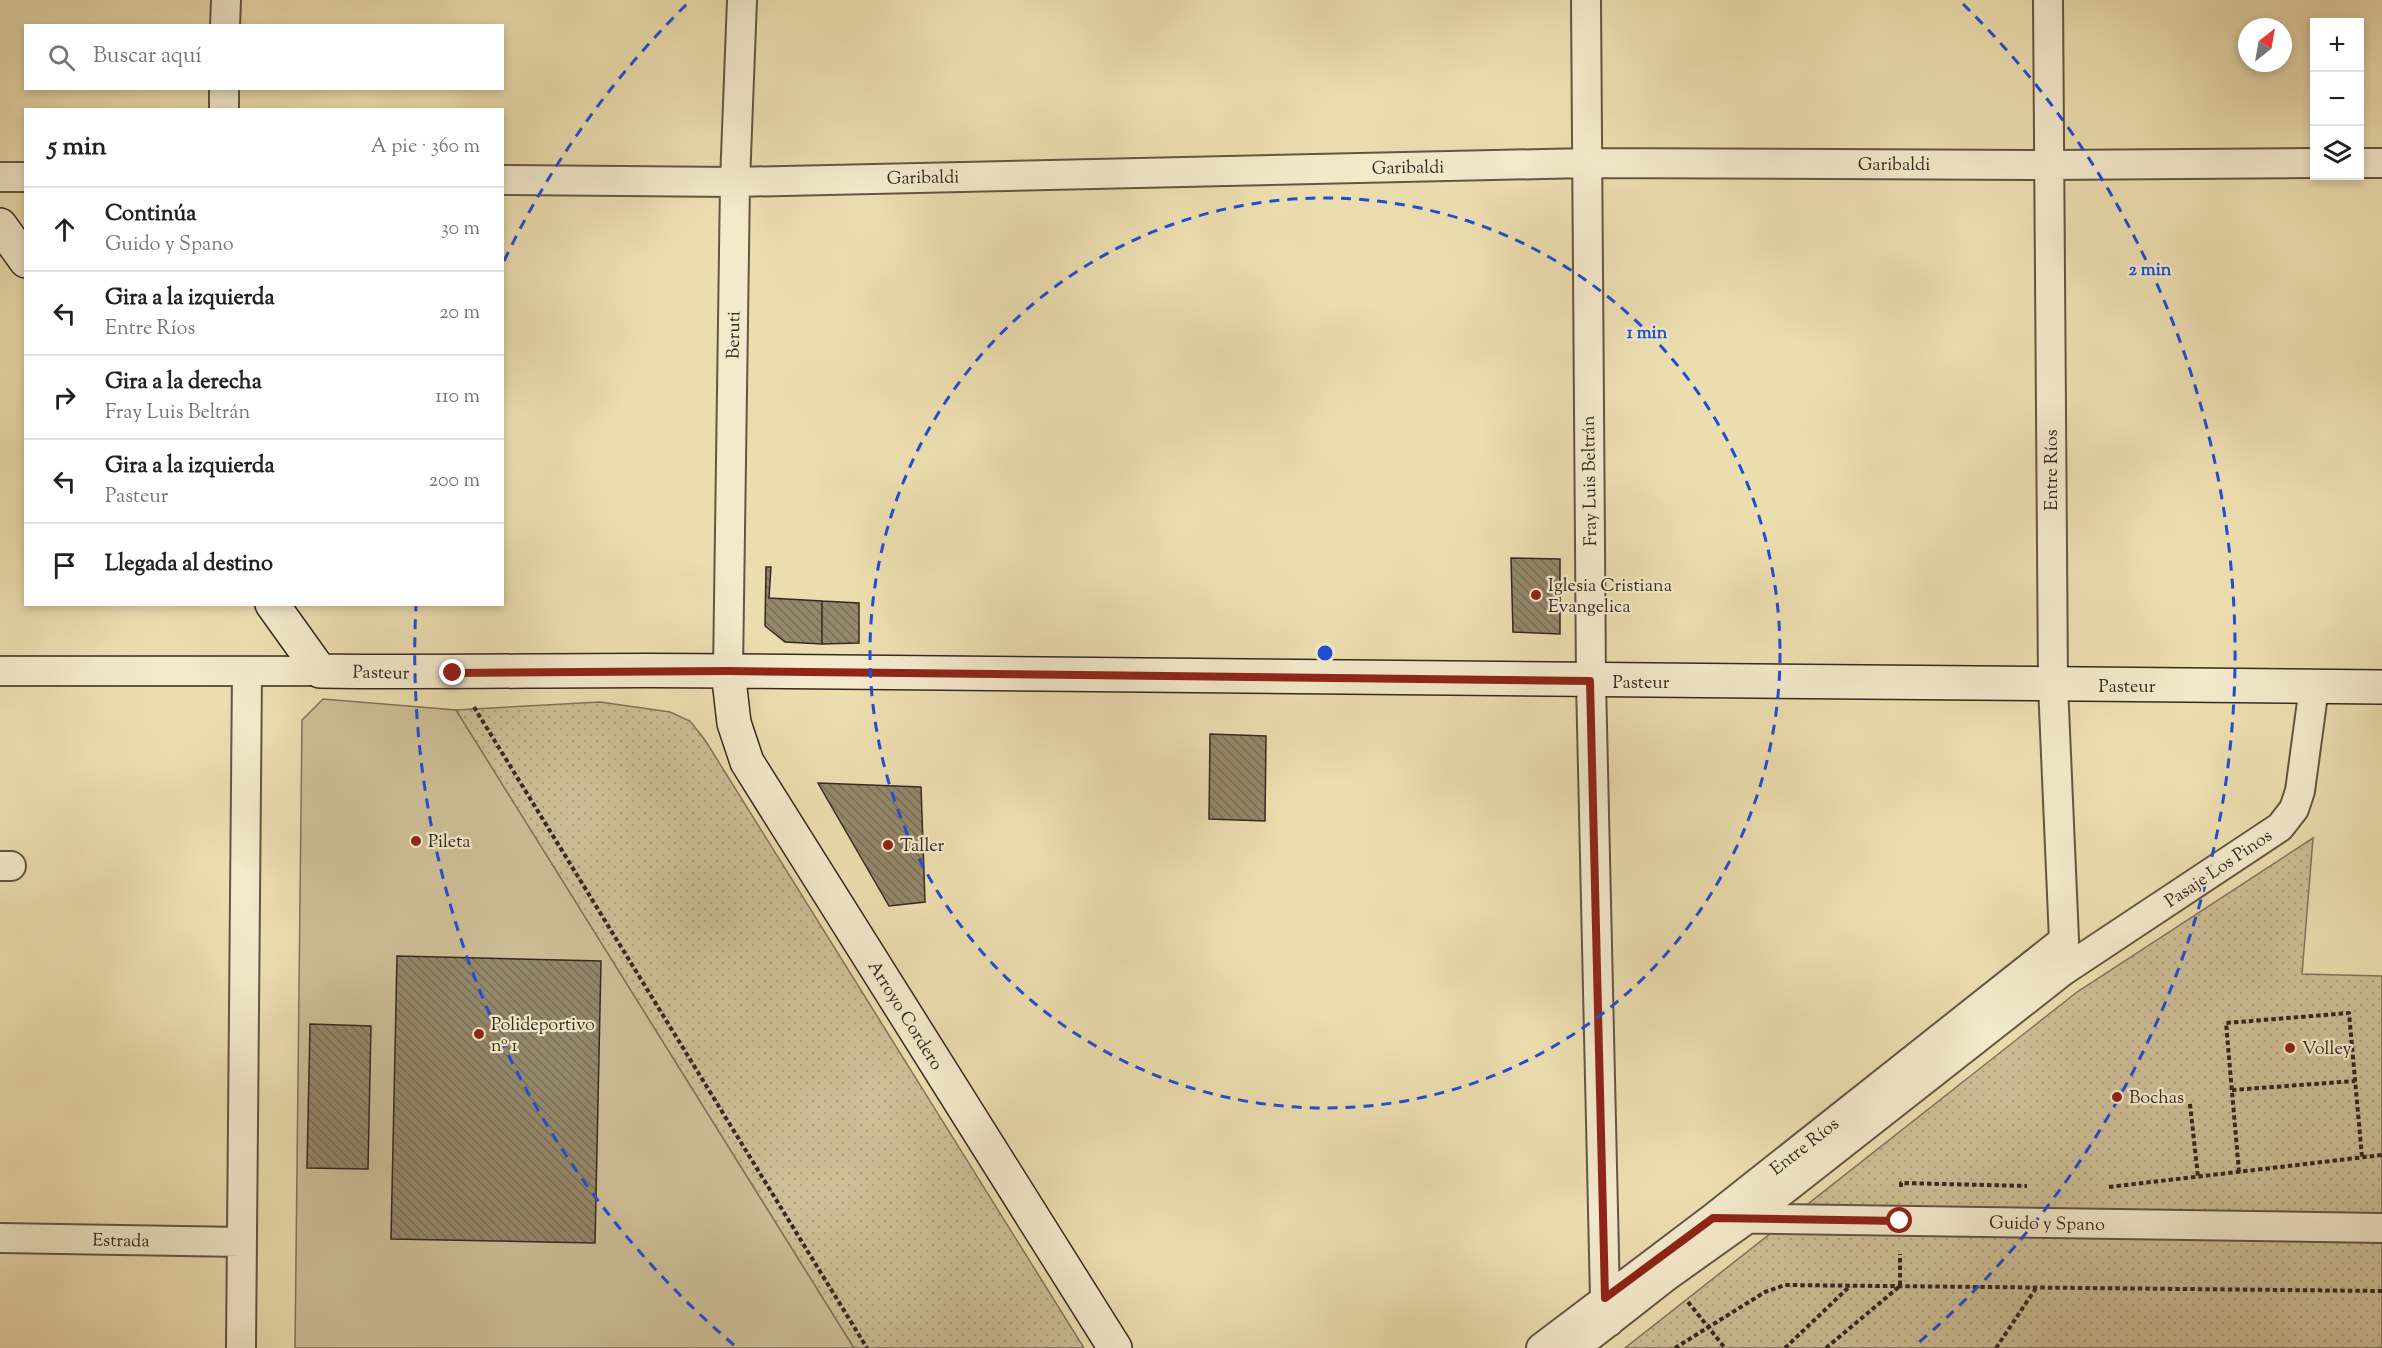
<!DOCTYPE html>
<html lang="es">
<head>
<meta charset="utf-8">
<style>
  body { margin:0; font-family:"Sorts Mill Goudy",serif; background:#f2f2f2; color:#202124 }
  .controls { position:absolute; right:18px; top:18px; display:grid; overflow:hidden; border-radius:0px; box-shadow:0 3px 9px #0003 }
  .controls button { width:54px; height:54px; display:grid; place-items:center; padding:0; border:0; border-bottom:2px solid #e0e0e0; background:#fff; color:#202124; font:30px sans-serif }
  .compass { position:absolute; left:2238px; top:18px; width:54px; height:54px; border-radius:50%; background:#fff; box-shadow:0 3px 9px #0003; rotate:31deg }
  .stop { position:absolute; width:18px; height:18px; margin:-14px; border:4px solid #8f2418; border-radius:50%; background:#fff }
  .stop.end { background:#8f2418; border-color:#fff; box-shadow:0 2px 6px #0008 }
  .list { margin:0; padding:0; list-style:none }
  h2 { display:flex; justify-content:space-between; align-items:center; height:78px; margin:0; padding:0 24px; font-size:26px }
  h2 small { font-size:20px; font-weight:400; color:#757577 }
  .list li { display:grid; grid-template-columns:39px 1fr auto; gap:18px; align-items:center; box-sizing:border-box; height:84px; padding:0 24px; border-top:2px solid #e0e0e0 }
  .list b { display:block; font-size:22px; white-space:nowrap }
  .list p { margin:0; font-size:20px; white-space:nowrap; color:#757577 }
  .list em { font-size:20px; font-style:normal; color:#757577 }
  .icon { flex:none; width:33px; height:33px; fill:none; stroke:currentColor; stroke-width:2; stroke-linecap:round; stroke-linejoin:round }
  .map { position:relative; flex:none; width:2382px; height:1348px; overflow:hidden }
  .search { position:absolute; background:#fff; box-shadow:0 3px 9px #0003; left:24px; top:24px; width:480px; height:66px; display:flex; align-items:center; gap:15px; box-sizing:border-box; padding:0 21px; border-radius:0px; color:#757577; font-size:22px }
  .panel { position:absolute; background:#fff; box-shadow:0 3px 9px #0003; left:24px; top:108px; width:480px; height:498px; border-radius:0px }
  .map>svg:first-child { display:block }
</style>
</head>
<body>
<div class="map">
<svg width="2382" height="1348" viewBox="0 0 2382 1348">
  <defs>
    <pattern id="park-dots" width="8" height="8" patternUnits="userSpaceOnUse" patternTransform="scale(1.5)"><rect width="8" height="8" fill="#cdbe97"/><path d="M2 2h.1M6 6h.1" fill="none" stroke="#b1a382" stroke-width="1.8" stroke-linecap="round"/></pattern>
    <pattern id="building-back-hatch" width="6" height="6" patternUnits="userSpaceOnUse" patternTransform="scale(1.5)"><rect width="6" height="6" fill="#94876b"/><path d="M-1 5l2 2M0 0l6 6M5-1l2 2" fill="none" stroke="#7a6e58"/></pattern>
  </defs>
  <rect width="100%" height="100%" fill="#ecddaf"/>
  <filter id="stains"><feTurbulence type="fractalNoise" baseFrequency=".00333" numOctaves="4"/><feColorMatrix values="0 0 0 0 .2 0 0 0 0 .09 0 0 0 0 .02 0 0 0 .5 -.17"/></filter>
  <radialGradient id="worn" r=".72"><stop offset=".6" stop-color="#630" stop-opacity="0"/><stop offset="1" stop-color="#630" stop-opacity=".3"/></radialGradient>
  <path fill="#cdbe97" stroke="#81745c" stroke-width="1.5" d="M323 699 456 710 854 1348H295L302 720Z"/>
  <path fill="url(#park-dots)" stroke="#81745c" stroke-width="1.5" d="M600 702 670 712 690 721 705 740 1084 1348H854L456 710Z
    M2313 838 2302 974 2382 976V1348H1625L2077 992Z"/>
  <path fill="url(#building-back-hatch)" stroke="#352922" stroke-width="1.5" d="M1511 558 1560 559V634L1513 632Z
    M766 567H771L769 598 822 601V644L785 642 765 626Z
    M822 601 859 603V643L822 644Z
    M1210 734 1266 736 1265 821 1209 819Z
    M818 783 921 787 925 902 889 906Z
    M397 956 601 961 595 1243 391 1239Z
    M310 1024 371 1026 368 1169 307 1168Z"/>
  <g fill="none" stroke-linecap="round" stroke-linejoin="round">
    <g stroke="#635645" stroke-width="32">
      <path id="street" d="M1586 0 1591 681 1605 1298 1609 1322
        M2048 0 2053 685 2064 940 2063 971
        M225 26 226 0
        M224 110V88
        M2360 163H2382
        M0 177H26
        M502 180 735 182 1586 163 2049 165 2314 163
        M0 671H320
        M728 671 735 182 742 0
        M0 866H11
        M1713 1218 2382 1228
        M0 1238 242 1242
        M241 1348 247 672
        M1541 1348 1713 1218 2064 940
        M1575 1348 1667 1276 1747 1219 2063 971 2280 827 2294 809 2300 791 2314 687"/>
    </g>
    <g stroke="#352922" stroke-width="36">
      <path id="secondary" d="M0 225 26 261
        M272 604 320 671C458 673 596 669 734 671 1284 676 1833 685 2382 687
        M728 671 734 723 747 762 1115 1348"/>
    </g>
    <path stroke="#352922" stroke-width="4" stroke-dasharray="4.5 3" stroke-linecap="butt" d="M474 707 867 1348
      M2232 1090 2355 1081
      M2190 1104 2198 1177
      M2239 1172 2226 1023 2349 1013 2362 1157
      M1901 1187V1183L2027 1186
      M2109 1187 2382 1155
      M1688 1302 1725 1348
      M1675 1348 1765 1292 1785 1285 2382 1291
      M1785 1348 1850 1286
      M1826 1348 1900 1286V1254
      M1996 1348 2036 1288"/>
    <use href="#street" stroke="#f3e9cb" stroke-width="28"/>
    <use href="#secondary" stroke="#f3e9cb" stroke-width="33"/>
  </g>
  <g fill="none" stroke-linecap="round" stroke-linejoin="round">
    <path stroke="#8f2418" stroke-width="8" d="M453 673 728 671 1590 681 1605 1298 1713 1218 1900 1221"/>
  </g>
  <g fill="none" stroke="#1d4ed8" stroke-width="3" stroke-dasharray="10 8">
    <circle cx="1325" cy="653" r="455"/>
    <path d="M734 1345A910 910 0 0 1 416 605M504 261A910 910 0 0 1 687 4M1963 4A910 910 0 0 1 1916 1345"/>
  </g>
  <g fill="#8f2418" stroke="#f3e9cb" stroke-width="2">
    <circle cx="1536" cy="595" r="6"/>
    <circle cx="416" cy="841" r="6"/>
    <circle cx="888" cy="845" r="6"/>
    <circle cx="479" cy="1034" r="6"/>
    <circle cx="2290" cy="1048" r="6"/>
    <circle cx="2117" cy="1097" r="6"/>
  </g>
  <g text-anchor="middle" stroke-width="4.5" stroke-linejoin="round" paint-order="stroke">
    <g font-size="18" fill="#352922" stroke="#f3e9cb">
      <text x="1894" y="170">Garibaldi</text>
      <text transform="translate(1408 167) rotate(-1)" y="6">Garibaldi</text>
      <text transform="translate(923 177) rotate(-1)" y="6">Garibaldi</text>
      <text transform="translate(733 335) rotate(-89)" y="6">Beruti</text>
      <text transform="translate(2051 470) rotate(-90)" y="6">Entre Ríos</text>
      <text transform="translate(1589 481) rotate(-91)" y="6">Fray Luis Beltrán</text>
      <text transform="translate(381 672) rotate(1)" y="6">Pasteur</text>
      <text x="1641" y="688">Pasteur</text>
      <text x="2127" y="692">Pasteur</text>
      <text transform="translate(2218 868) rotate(-34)" y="6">Pasaje Los Pinos</text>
      <text transform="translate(906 1015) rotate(58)" y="6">Arroyo Cordero</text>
      <text transform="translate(1804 1146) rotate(-38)" y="6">Entre Ríos</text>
      <text transform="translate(2047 1223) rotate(1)" y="6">Guido y Spano</text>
      <text transform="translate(121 1240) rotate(1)" y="6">Estrada</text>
    </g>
    <g font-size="18" fill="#352922" stroke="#f3e9cb" text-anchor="start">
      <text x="1548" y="591">Iglesia Cristiana<tspan x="1548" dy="21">Evangelica</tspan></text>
      <text x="428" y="847">Pileta</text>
      <text x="900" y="851">Taller</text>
      <text x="491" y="1030">Polideportivo<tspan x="491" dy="21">nº 1</tspan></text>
      <text x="2302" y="1054">Volley</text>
      <text x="2129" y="1103">Bochas</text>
    </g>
  </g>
  <circle cx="1325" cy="653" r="9" fill="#1d4ed8" stroke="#f3e9cb" stroke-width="3"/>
  <g font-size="18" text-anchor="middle" font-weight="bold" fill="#1d4ed8" stroke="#f3e9cb" stroke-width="4.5" stroke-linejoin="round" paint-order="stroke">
    <text x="2150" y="275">2 min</text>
    <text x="1647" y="338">1 min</text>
  </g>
  <rect width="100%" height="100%" filter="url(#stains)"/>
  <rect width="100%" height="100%" fill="url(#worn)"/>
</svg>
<div class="controls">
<button>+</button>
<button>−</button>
<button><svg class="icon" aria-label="layers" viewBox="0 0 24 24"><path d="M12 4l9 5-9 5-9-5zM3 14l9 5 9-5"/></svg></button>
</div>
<svg class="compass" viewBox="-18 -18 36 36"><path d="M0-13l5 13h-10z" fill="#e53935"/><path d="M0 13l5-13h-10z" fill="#757577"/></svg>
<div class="stop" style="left:1900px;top:1221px"></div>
<div class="stop end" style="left:453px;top:673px"></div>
<div class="search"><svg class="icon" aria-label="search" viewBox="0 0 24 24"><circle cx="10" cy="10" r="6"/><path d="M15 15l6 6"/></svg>Buscar aquí</div>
<section class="panel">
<h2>5 min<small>A pie · 360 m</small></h2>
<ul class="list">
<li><svg class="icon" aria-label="ahead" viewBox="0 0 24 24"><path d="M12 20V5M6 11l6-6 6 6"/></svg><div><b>Continúa</b><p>Guido y Spano</p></div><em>30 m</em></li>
<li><svg class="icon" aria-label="left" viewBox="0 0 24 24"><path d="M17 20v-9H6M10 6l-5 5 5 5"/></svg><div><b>Gira a la izquierda</b><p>Entre Ríos</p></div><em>20 m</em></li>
<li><svg class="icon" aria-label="right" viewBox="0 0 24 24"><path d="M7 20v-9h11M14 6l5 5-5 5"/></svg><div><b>Gira a la derecha</b><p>Fray Luis Beltrán</p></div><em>110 m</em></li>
<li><svg class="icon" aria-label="left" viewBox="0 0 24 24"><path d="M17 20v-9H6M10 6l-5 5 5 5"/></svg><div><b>Gira a la izquierda</b><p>Pasteur</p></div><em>200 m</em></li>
<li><svg class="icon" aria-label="arrive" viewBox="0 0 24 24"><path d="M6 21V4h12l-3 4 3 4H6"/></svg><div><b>Llegada al destino</b></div></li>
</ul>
</section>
</div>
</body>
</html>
